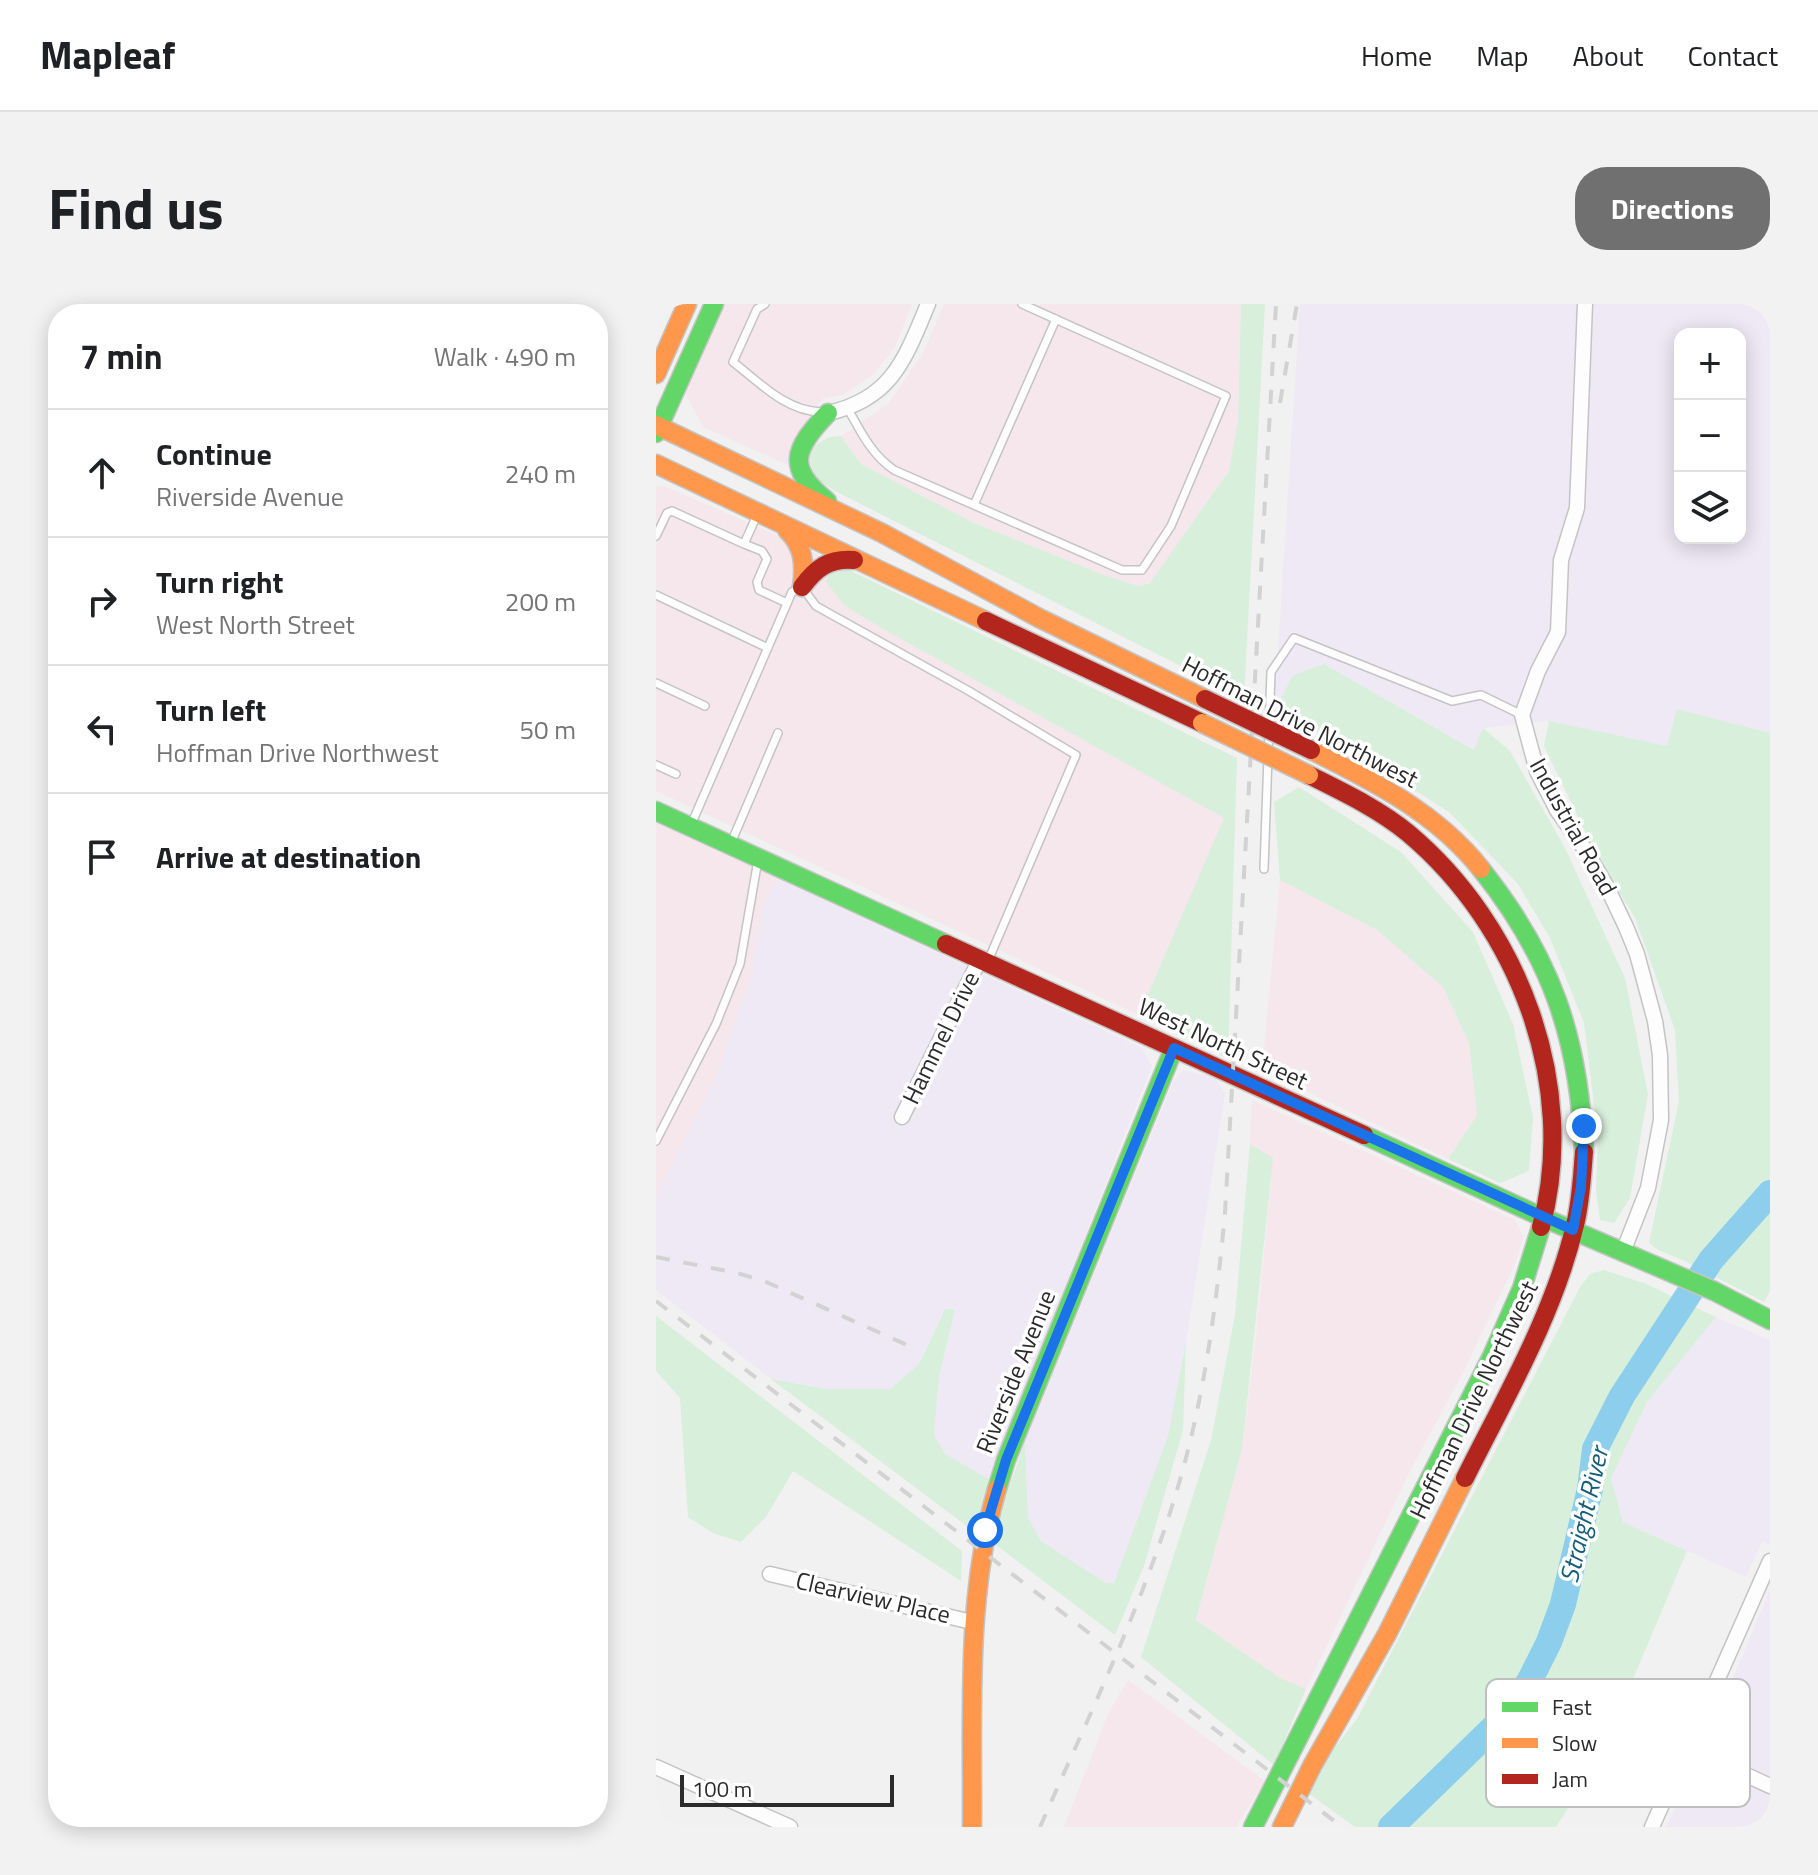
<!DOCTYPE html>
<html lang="en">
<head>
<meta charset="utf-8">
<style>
  body { margin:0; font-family:"Titillium Web",sans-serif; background:#f2f2f2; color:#202124 }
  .controls { position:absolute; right:24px; top:24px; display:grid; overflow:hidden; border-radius:16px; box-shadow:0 4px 20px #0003 }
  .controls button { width:72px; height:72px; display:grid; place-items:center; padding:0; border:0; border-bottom:2px solid #e0e0e0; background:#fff; color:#202124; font:40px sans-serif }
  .scale { position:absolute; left:24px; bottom:20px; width:214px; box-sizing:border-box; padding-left:8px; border:4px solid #2c2b2c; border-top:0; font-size:22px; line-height:28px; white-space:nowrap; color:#2c2b2c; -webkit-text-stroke:6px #fff; paint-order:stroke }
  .stop { position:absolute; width:24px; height:24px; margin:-18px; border:6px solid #1a73e8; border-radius:50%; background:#fff }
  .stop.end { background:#1a73e8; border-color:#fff; box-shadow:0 2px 8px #0008 }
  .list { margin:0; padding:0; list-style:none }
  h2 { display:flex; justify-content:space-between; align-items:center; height:104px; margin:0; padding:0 32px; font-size:34px }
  h2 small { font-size:26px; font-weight:400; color:#757577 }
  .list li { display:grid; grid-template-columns:52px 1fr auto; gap:24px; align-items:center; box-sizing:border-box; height:128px; padding:0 32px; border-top:2px solid #e0e0e0 }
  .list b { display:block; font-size:30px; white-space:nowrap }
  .list p { margin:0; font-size:26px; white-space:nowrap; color:#757577 }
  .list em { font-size:26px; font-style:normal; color:#757577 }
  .icon { flex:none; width:44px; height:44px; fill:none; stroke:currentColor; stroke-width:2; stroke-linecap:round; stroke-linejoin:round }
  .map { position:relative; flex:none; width:1114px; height:1523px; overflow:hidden; border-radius:32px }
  header { display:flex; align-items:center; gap:48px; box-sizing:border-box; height:112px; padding:0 40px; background:#fff; border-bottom:2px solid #e0e0e0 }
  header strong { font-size:38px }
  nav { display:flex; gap:44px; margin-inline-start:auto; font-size:28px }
  .intro { display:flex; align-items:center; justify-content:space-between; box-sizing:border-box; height:192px; padding:0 48px }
  h1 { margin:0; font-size:56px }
  .button { padding:20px 36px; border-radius:32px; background:#717071; color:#fff; font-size:28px; font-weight:700 }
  main { display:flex; gap:48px; padding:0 48px }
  aside { flex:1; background:#fff; border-radius:32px; box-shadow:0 4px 20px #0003 }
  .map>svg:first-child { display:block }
</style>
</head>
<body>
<header>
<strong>Mapleaf</strong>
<nav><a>Home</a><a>Map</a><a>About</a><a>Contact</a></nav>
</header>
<div class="intro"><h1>Find us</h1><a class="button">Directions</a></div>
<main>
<aside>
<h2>7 min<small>Walk · 490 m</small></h2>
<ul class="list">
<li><svg class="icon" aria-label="ahead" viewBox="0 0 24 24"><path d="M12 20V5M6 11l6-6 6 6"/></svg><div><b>Continue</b><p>Riverside Avenue</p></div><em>240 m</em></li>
<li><svg class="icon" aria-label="right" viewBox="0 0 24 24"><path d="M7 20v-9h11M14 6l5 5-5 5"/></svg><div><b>Turn right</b><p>West North Street</p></div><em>200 m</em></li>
<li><svg class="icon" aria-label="left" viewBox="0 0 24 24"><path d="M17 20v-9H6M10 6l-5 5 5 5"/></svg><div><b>Turn left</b><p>Hoffman Drive Northwest</p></div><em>50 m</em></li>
<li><svg class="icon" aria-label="arrive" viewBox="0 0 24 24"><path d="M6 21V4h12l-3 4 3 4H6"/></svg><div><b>Arrive at destination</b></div></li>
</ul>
</aside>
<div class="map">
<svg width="1114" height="1523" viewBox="0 0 1114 1523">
  <rect width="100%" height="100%" fill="#f1f1f1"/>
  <path fill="#f5e7eb" d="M67 0H256L239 43 219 69 187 91 166 95 141 131 132 161 47 123 28 87Z
    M288 0H585L582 116 573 167 495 278 482 282 448 271 318 219 205 160 185 132 232 100 267 49Z
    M8 182 134 237 193 266H176L171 278 189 301 229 326 569 514 483 711 0 487V183Z
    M0 519 122 575 108 600 95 674 62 768 0 892Z
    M624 576 721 626 787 683 813 739 821 811 792 855 606 766Z
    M596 796 859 916 867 933 860 958 808 1066 754 1167 650 1385 624 1374 540 1317 586 1145 601 1025 617 854 594 840Z
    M472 1376 609 1477 580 1523H408L452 1410Z"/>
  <path fill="#eee9f5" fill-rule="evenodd" d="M644 0H1114V429L1022 405 1011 443 893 417 827 424 819 446 668 360 637 371 618 408ZM1024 30H1084V234H1024Z
    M122 575 486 744 496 762 333 1175 289 1150 278 1131 283 1073 294 1030 288 1005 263 1060 234 1085H169L115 1075 0 986V892L62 768 95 674 108 600Z
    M527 766 559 774 569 789 530 1038 512 1132 466 1261 458 1279H450L385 1237 372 1214 369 1138 517 778Z
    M1060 1013 1114 1036V1241L1106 1238 1090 1273 967 1218 955 1174 991 1098Z
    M1114 1286V1473L1063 1450 1056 1443 1054 1429Z
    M1048 1460 1114 1490V1523H1010L1040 1461Z"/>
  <path fill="#d8efdb" d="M585 0H609L588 394 179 187 156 172 153 145 173 133 185 132 205 160 318 219 448 271 482 282 494 279 573 167 582 116Z
    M176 266H193L581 454 572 755 483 711 568 514 229 326 188 301 170 278Z
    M668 360 818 446 827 424 854 447 908 542 969 674 992 790 974 894 958 919 944 916 940 888 942 832 928 719 894 634 862 580 793 508 710 455 618 408 637 371Z
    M1021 405 1114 429V987L1108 998 1029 957 1002 946 993 939 1023 797 1019 726 979 614 938 546 888 442 893 417 1011 442Z
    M643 483 745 548 817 628 857 720 877 814 873 867 844 879 792 855 821 811 813 739 787 683 721 626 624 576 618 498Z
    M594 840 617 854 586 1145 540 1316 624 1374 650 1385 618 1461 485 1353 555 1136 579 1011Z
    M948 966 988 979 1060 1013 991 1098 955 1174 967 1218 1031 1247 943 1456 900 1523H699L652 1489 674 1450 701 1415 924 983 934 970Z
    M289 1005 299 1006 283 1073 278 1131 289 1150 333 1175 320 1229 115 1075 169 1085H234L263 1060Z
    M0 1012 306 1247 305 1277 137 1167 110 1213 85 1238 57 1229 32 1213 24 1094 0 1067Z
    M530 1038 527 1126 488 1262 459 1331 340 1241 341 1217 369 1138 372 1214 385 1237 450 1279H458L512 1132Z"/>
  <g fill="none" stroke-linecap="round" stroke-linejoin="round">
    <path stroke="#8cceeb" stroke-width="26" d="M735 1523 839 1422 873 1378 893 1338 907 1300 934 1185 939 1145 966 1092 1055 956 1114 889"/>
    <g stroke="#c5c4c5" stroke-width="10">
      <path id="lane" d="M109 0 101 5 77 58C104 79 130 107 165 108
        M192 105C205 128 215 150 238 166L466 266H486L515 222 570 92 366 0
        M318 201 400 15
        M0 232 11 209 16 207 88 240 101 211
        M88 240 106 247 111 255 101 278 103 286 131 299
        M0 291 112 344
        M0 379 49 402
        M0 461 20 470
        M35 521 136 288 146 283 160 302 313 387 420 451 332 657
        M75 539 122 429
        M608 565 615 368 638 334 796 397 825 391 866 411
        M0 837 60 720 84 660 102 556"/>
    </g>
    <g stroke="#c5c4c5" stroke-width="17">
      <path id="street" d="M929 0 921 204 905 256 902 328 882 367 866 411 881 467 901 506 930 547 951 583 970 623 981 650 999 717 1004 751 1005 816 992 884 967 948
        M172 109C236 95 249 55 272 0
        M246 813 324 655
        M114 1270 320 1319
        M1032 1444 1114 1482
        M0 1463 134 1523
        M996 1523 1114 1257"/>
    </g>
    <g stroke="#c5c4c5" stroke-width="21">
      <path id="fast" d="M0 129 58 0
        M171 197C129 164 138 144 172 109
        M0 507 290 640
        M825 565C896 654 923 734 928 848
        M708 831 888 914 1058 987 1114 1016
        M341 1185 350 1156 518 744
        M597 1523 836 1052 866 984 885 923"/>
    </g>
    <g stroke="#c5c4c5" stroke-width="21">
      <path id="slow" d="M0 70 31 0
        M0 121 226 229 383 314 549 395
        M0 160 330 317
        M131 226C148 242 149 261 146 283
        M655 446C717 477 781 509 825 565
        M316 1523C317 1411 309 1294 341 1185
        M626 1523 656 1462 731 1330 809 1174"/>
    </g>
    <g stroke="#c5c4c5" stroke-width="21">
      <path id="jam" d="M146 283C160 264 173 254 198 256
        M330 317 546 419
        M653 471C687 488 723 505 752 529 863 622 923 781 885 923
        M290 640 708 831
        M809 1174C850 1092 898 1010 919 921 925 897 926 872 928 848"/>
    </g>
    <use href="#lane" stroke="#fdfdfd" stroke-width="7"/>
    <use href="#street" stroke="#fdfdfd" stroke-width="14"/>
    <use href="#fast" stroke="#63d668" stroke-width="18"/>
    <use href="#slow" stroke="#ff974d" stroke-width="18"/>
    <use href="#jam" stroke="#b3261e" stroke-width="18"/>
    <path stroke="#d2d2d2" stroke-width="4" stroke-dasharray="14 14" stroke-linecap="butt" d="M624 99 641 0
      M0 953 81 969 108 977 251 1041
      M0 997 686 1523
      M384 1523C431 1416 483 1309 518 1196 547 1103 560 1006 569 909L620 0"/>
    <g stroke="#c5c4c5" stroke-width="21" stroke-linecap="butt">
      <path id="slow-bridge" d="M546 419 653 471"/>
    </g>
    <g stroke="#c5c4c5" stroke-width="21" stroke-linecap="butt">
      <path id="jam-bridge" d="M549 395 655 446"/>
    </g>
    <use href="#slow-bridge" stroke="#ff974d" stroke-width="18"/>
    <use href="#jam-bridge" stroke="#b3261e" stroke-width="18"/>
  </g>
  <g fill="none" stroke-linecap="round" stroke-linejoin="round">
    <path stroke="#1a73e8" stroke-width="10" d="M329 1226 350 1156 518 744 917 926 925 883 928 822"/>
  </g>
  <g text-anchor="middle" stroke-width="7" stroke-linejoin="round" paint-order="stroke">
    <g font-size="24" fill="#2c2b2c" stroke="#fff">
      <text transform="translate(644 418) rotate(27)" y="8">Hoffman Drive Northwest</text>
      <text transform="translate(917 523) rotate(61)" y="8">Industrial Road</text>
      <text transform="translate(285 734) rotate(-64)" y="8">Hammel Drive</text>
      <text transform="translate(567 740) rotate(25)" y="8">West North Street</text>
      <text transform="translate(360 1068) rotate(-68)" y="8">Riverside Avenue</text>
      <text transform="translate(818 1096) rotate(-64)" y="8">Hoffman Drive Northwest</text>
      <text transform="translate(217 1294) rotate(13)" y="8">Clearview Place</text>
    </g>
    <g font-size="26" font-style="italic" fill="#145e7a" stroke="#fff">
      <text transform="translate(928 1211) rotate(-77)" y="9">Straight River</text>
    </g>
  </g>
  <rect x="830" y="1375" width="264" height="128" rx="12" fill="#fff" stroke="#c0bfc0" stroke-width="2"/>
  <rect x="846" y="1398" width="36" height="10" fill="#63d668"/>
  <rect x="846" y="1434" width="36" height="10" fill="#ff974d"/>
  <rect x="846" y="1470" width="36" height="10" fill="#b3261e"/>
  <g font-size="22" fill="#2c2b2c">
    <text x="896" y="1411">Fast</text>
    <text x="896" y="1447">Slow</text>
    <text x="896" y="1483">Jam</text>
  </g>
</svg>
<div class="controls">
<button>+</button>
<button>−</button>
<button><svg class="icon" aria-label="layers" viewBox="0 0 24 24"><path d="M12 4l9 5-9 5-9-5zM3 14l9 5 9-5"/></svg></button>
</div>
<div class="scale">100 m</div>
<div class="stop" style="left:329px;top:1226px"></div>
<div class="stop end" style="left:928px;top:822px"></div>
</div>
</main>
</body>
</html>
